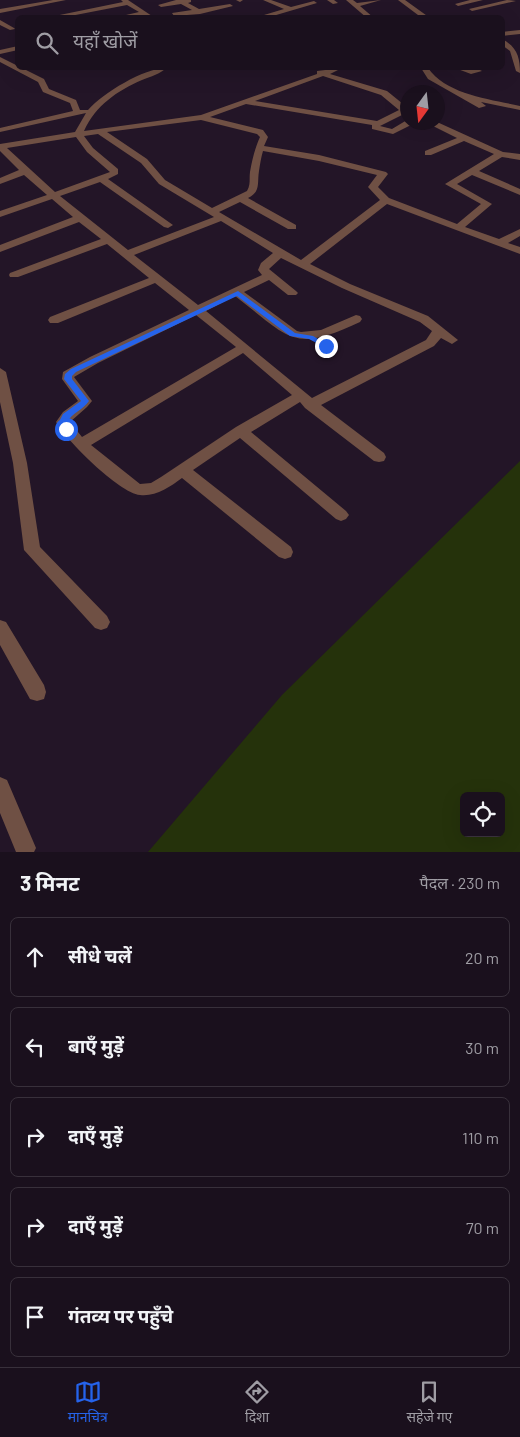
<!DOCTYPE html>
<html lang="hi">
<head>
<meta charset="utf-8">
<style>
  body { margin:0; font-family:Barlow,"Noto Sans Devanagari",sans-serif; background:#271e2a; color:#f1f3f6 }
  .controls { position:absolute; right:15px; bottom:15px; display:grid; overflow:hidden; border-radius:8px; box-shadow:0 5px 20px #0002 }
  .controls button { width:45px; height:45px; display:grid; place-items:center; padding:0; border:0; border-bottom:1px solid #38303b; background:#1a101d; color:#f1f3f6; font:25px sans-serif }
  .compass { position:absolute; left:400px; top:85px; width:45px; height:45px; border-radius:50%; background:#1a101d; box-shadow:0 5px 20px #0002; rotate:195deg }
  .stop { position:absolute; width:15px; height:15px; margin:-11px; border:4px solid #2563eb; border-radius:50%; background:#fff }
  .stop.end { background:#2563eb; border-color:#fff; box-shadow:0 1px 5px #0008 }
  .list { margin:0; padding:0; list-style:none }
  h2 { display:flex; justify-content:space-between; align-items:center; height:65px; margin:0; padding:0 20px; font-size:21px }
  h2 small { font-size:16px; font-weight:400; color:#9f9da4 }
  .list li { display:grid; grid-template-columns:32px 1fr auto; gap:15px; align-items:center; box-sizing:border-box; height:80px; margin:0 10px 10px; padding:0 10px; border:1px solid #38303b; border-radius:8px }
  .list b { display:block; font-size:19px; white-space:nowrap }
  .list em { font-size:16px; font-style:normal; color:#9f9da4 }
  .icon { flex:none; width:28px; height:28px; fill:none; stroke:currentColor; stroke-width:2; stroke-linecap:round; stroke-linejoin:round }
  .map { position:relative; flex:none; width:520px; height:852px; overflow:hidden }
  .search { position:absolute; background:#1a101d; box-shadow:0 5px 20px #0002; left:15px; right:15px; top:15px; height:55px; display:flex; align-items:center; gap:12px; box-sizing:border-box; padding:0 18px; border-radius:8px; color:#9f9da4; font-size:19px }
  .sheet { height:515px; background:#1a101d }
  nav { display:flex; justify-content:space-around; align-items:center; box-sizing:border-box; height:70px; border-top:1px solid #38303b; background:#1a101d; font-size:14px; color:#9f9da4 }
  nav a { display:grid; justify-items:center; gap:2px }
  nav .on { color:#2563eb }
  .map>svg:first-child { display:block }
</style>
</head>
<body>
<div class="map">
<svg width="520" height="852" viewBox="0 0 520 852">
  <rect width="100%" height="100%" fill="#231527"/>
  <path fill="#25320b" fill-rule="evenodd" d="M520 461V852H148L282 695ZM464 796H501V833H464Z"/>
  <g fill="none" stroke-linecap="round" stroke-linejoin="round">
    <path fill="#6f5044" fill-rule="evenodd" d="M53 0H66L0 13V9Z
      M121 0H128L155 18H147L143 15 113 18 139 12 127 5 60 18H45L123 2Z
      M176 0H191V2L188 3 199 9 230 4 233 6 200 14 174 16 172 13 192 10 181 4 161 7 158 5Z
      M236 0H243L240 2Z
      M263 0H271L291 7 314 1 317 3 266 18H254L284 9Z
      M327 0H334L338 3 333 4Z
      M346 0H353L357 3 381 0 360 6 374 18H367Z
      M398 0H405L430 18H422Z
      M470 0H483L458 6 455 4Z
      M507 0 516 1 472 11 469 9Z
      M0 20 14 28 15 29 10 30 0 25Z
      M520 30V34L502 36V32Z
      M502 39C517 47 520 57 520 73L516 71 510 51 502 45Z
      M18 46V50L0 54V50Z
      M0 57 44 79 49 89 76 100 80 110H88C103 93 144 68 166 68 162 73 150 77 142 80 117 91 96 105 84 131L201 115 317 74V71L342 68 330 74 387 91 408 108V115L404 114 380 126 392 129 407 120 408 122 413 124 393 134 372 129V125L246 104 210 117 263 130 268 137 264 146 319 155 386 172 388 174 378 187 389 198 457 224 481 204 445 184 494 154 464 141 431 155H425V151L457 138 425 122H437L503 152 520 154V160L502 157 479 171 520 189V195L472 175 457 184 492 204 465 227 499 239 520 229V236L508 243 520 247V254L387 204 310 264 350 284 428 316 458 340 452 344 441 338 434 346 321 405 384 453 386 457 384 461 379 462 374 461 305 408 300 402 251 432 346 511 349 515 346 519 341 521 336 519 240 438 193 470 291 547 293 552 291 557 285 559 279 557 182 478C170 487 155 497 140 495 119 493 66 440 56 422L63 412 78 401 62 379 63 372 90 357 189 310 155 283 58 323H50L48 320 50 317 149 278 107 244 18 277H10L9 275 10 273 101 239 79 222 0 252V245L73 217 52 199 0 217V211L47 195 24 175 0 184V178L19 170 0 151V144L75 132 86 113 0 132V128L73 111 70 103 43 92 38 82 0 62ZM323 76 381 95 399 110 377 121 255 101ZM201 120 257 134 260 137C255 148 252 160 250 172 249 179 251 184 247 191L212 208 165 180 147 159 107 132ZM98 134 141 163 159 184 214 217 128 250 60 196 100 182 164 227 168 228 173 225 108 179 118 174V169L93 148 84 136ZM76 137 87 152 110 172 55 192 7 148ZM263 151 319 161 377 175 368 187 380 200 301 260 219 212 240 202 288 229H296V225L248 198C261 192 257 183 259 171 260 164 261 158 263 151ZM221 221 273 253 261 263 258 270 262 275 198 305 134 255ZM281 258 342 288 420 322 432 331 426 340 312 398 206 311 235 296C290 338 292 354 360 322L362 319 360 316 356 315 321 330 301 332 297 331 244 292 269 280 288 295H296L298 293 296 291 269 269ZM196 315 236 347 82 437 70 422 87 407 92 401 74 377 98 363ZM243 353 292 395 236 427 161 477 151 483 140 484 91 445Z
      M421 68H428C447 95 490 99 520 106V110L481 102 486 106 479 108 428 79Z
      M455 68 478 69 482 71 471 74Z
      M0 368 6 372 27 463 40 547 107 616 110 622 107 628 101 630 95 628 24 550 13 463 0 402Z
      M0 620 6 622 44 685 46 692 44 699 37 701 30 699 0 645Z
      M0 777 7 780 36 848 34 852H16L0 813Z"/>
  </g>
  <path fill="#2563eb" d="M238 291 295 333 313 336 330 346 326 348 309 339 290 336 237 296 76 372 72 376V379L89 401C83 410 72 413 67 422L70 429 68 431H63L59 422 63 414 81 401 64 379 65 374 71 369Z"/>
</svg>
<div class="controls">
<button><svg class="icon" aria-label="locate" viewBox="0 0 24 24"><circle cx="12" cy="12" r="6"/><path d="M12 2v4M12 18v4M2 12h4M18 12h4"/></svg></button>
</div>
<svg class="compass" viewBox="-18 -18 36 36"><path d="M0-13l5 13h-10z" fill="#e53935"/><path d="M0 13l5-13h-10z" fill="#9f9da4"/></svg>
<div class="stop" style="left:66px;top:429px"></div>
<div class="stop end" style="left:326px;top:346px"></div>
<div class="search"><svg class="icon" aria-label="search" viewBox="0 0 24 24"><circle cx="10" cy="10" r="6"/><path d="M15 15l6 6"/></svg>यहाँ खोजें</div>
</div>
<section class="sheet">
<h2>3 मिनट<small>पैदल · 230 m</small></h2>
<ul class="list">
<li><svg class="icon" aria-label="ahead" viewBox="0 0 24 24"><path d="M12 20V5M6 11l6-6 6 6"/></svg><div><b>सीधे चलें</b></div><em>20 m</em></li>
<li><svg class="icon" aria-label="left" viewBox="0 0 24 24"><path d="M17 20v-9H6M10 6l-5 5 5 5"/></svg><div><b>बाएँ मुड़ें</b></div><em>30 m</em></li>
<li><svg class="icon" aria-label="right" viewBox="0 0 24 24"><path d="M7 20v-9h11M14 6l5 5-5 5"/></svg><div><b>दाएँ मुड़ें</b></div><em>110 m</em></li>
<li><svg class="icon" aria-label="right" viewBox="0 0 24 24"><path d="M7 20v-9h11M14 6l5 5-5 5"/></svg><div><b>दाएँ मुड़ें</b></div><em>70 m</em></li>
<li><svg class="icon" aria-label="arrive" viewBox="0 0 24 24"><path d="M6 21V4h12l-3 4 3 4H6"/></svg><div><b>गंतव्य पर पहुँचे</b></div></li>
</ul>
</section>
<nav>
<a class="on"><svg class="icon" aria-label="map" viewBox="0 0 24 24"><path d="M3 6l6-2 6 2 6-2v14l-6 2-6-2-6 2zM9 4v14M15 6v14"/></svg>मानचित्र</a>
<a><svg class="icon" aria-label="directions" viewBox="0 0 24 24"><path d="M12 3l9 9-9 9-9-9zM9 14v-3h6M13 9l2 2-2 2"/></svg>दिशा</a>
<a><svg class="icon" aria-label="saved" viewBox="0 0 24 24"><path d="M7 4h10v16l-5-4-5 4z"/></svg>सहेजे गए</a>
</nav>
</body>
</html>
